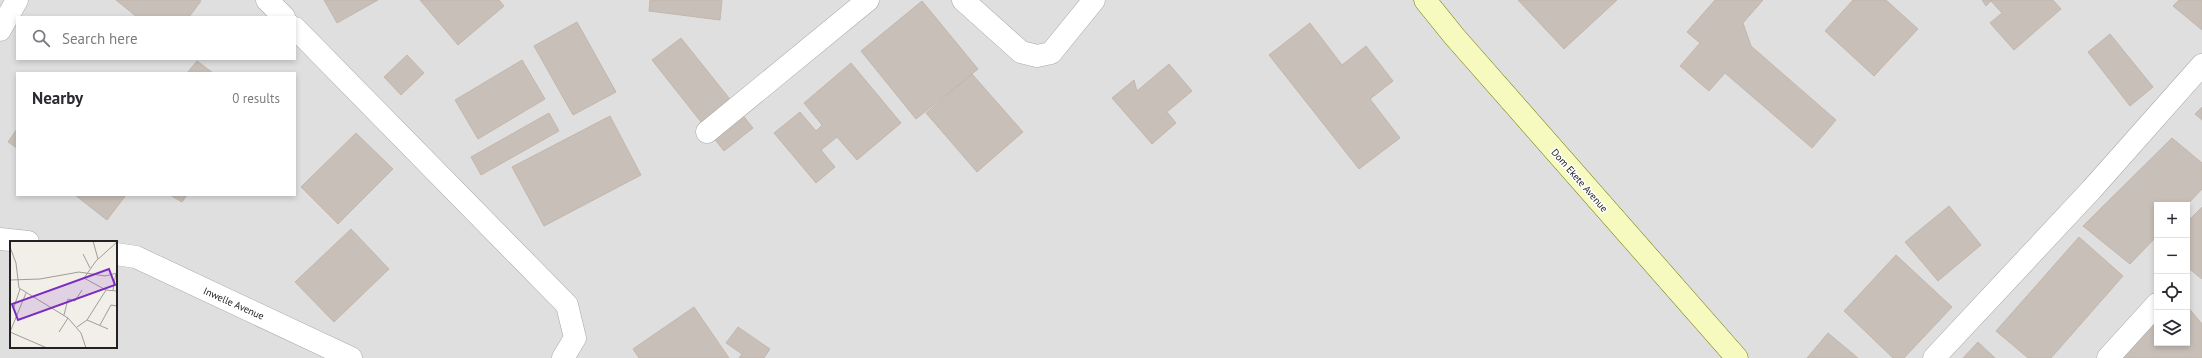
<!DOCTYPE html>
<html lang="en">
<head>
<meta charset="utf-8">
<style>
  body { margin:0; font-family:"PT Sans",sans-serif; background:#f2f2f3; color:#2b2b33 }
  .controls { position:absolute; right:12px; bottom:12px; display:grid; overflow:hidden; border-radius:0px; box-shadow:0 2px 6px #0003 }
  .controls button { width:36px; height:36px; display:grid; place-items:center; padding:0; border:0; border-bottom:1px solid #e1e1e2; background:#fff; color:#2b2b33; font:20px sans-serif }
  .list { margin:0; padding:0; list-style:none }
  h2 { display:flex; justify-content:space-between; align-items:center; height:52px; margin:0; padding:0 16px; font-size:17px }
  h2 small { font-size:13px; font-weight:400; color:#7c7c81 }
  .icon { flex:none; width:22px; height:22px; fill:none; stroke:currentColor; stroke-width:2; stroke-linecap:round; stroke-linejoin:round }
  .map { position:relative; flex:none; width:2202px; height:358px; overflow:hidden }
  .search { position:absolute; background:#fff; box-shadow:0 2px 6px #0003; left:16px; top:16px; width:280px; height:44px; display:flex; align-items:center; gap:10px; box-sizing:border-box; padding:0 14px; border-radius:0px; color:#7c7c81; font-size:15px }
  .panel { position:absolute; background:#fff; box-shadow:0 2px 6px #0003; left:16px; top:72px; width:280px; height:124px; border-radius:0px }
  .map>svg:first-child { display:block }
</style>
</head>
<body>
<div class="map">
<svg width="2202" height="358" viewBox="0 0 2202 358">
  <rect width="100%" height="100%" fill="#f2efe9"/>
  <path fill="#e0dfdf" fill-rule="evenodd" d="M0 0H2202V358H0ZM17 17H295V59H17ZM17 73H295V195H17ZM2157 205H2187V343H2157ZM11 242H116V347H11Z"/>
  <path fill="#c7bfb8" stroke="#c4b6ab" d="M116 0H199L201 1 189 17H137Z
    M324 0H378L337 23Z
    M420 0H499L504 6 458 45Z
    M650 0H722L720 20 649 11Z
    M1518 0H1617L1564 49Z
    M1715 0H1763L1743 23 1751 46 1836 120 1812 148 1725 73 1709 91 1680 66 1700 43 1687 32Z
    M1853 0H1886L1918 29 1874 76 1825 31Z
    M1982 0H2053L2061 9 2014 50 1990 23 2002 13 1991 1 1986 6Z
    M2179 0H2202V30L2173 6Z
    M922 1 978 69 916 119 861 51Z
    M577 22 616 92 573 115 534 46Z
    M1310 23 1342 65 1366 46 1393 81 1370 99 1400 138 1359 169 1269 55Z
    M2110 34 2153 87 2130 106 2088 52Z
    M681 38 753 128 724 151 652 60Z
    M407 55 424 73 401 95 384 77Z
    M522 60 545 99 478 139 455 100Z
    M197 61 213 73H187Z
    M851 63 901 123 857 160 837 137 821 150 835 167 816 183 774 133 800 112 816 131 822 125 804 103Z
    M1169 64 1192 91 1167 112 1176 123 1152 144 1112 98 1134 80 1137 91Z
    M972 74 1023 132 977 172 926 113Z
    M2202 107V120L2195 114Z
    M549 113 559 131 481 175 471 157Z
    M610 116 641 175 544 226 512 167Z
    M17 129V148L8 142Z
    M356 133 393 169 338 224 301 187Z
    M2172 138 2202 163V189L2187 205H2157V236L2130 264 2083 226Z
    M75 195H126L107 220Z
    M170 195H187L182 202Z
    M1949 206 1981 245 1938 281 1905 242Z
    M2202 207V279L2187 267V222Z
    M351 229 389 269 334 322 295 282Z
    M2079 237 2123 276 2051 358H2028L1996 331Z
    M1896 255 1952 307 1904 358H1893L1844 311Z
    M2157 305V343H2187V306L2202 324V358H2109Z
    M694 307 729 358H639L633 349Z
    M738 327 770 349 764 358H739L742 354 726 343Z
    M1828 333 1858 358H1807Z
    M1978 342 1995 358H1963Z"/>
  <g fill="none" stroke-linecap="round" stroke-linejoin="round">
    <g stroke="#a9a9a9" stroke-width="23">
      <path id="street" d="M267 0 284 17
        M963 0 1021 52 1037 56 1051 53 1094 0
        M295 28 567 305 575 338 563 358
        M0 30 17 0
        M707 132 868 0
        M0 239 28 242
        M116 254 136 257 351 358
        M1934 358 2092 189 2202 65
        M2108 358 2157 304"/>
    </g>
    <g stroke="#707d05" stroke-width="23">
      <path id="secondary" d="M1425 0 1454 36 1737 358"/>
    </g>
    <use href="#street" stroke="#fff" stroke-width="22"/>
    <use href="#secondary" stroke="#f7fabf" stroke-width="22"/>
  </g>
  <g text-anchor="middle" stroke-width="3" stroke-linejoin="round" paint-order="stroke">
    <g font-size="10" fill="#222" stroke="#fff">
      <text transform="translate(1580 180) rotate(49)" y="4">Dom Ekete Avenue</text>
      <text transform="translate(234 303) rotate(24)" y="4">Inwelle Avenue</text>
    </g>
  </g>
  <g transform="translate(10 241)">
    <rect width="107" height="107" fill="#f2efe9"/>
    <path fill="none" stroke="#9f9d99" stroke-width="1" d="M83 0 88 18M0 6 6 22 9 47 58 77 71 92 76 107M73 13 80 27M0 39 30 38 69 31 95 35 107 32M96 49 74 37 86 20 107 1M103 49 106 32M4 66 10 48M54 74 58 58 65 60 72 49M77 79 98 88M90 84 101 64 107 65M67 86 77 79 96 49 107 50M0 91 16 52M0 91 37 107M49 91 58 77"/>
    <path fill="#7b2cbf" fill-opacity="0.15" stroke="#7b2cbf" stroke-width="2" d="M99 28 105 44 8 79 2 63Z"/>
    <rect width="107" height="107" fill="none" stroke="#222" stroke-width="2"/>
  </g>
</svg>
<div class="controls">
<button>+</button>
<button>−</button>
<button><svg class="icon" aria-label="locate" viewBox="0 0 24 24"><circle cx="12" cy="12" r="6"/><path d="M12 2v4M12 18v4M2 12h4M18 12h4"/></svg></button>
<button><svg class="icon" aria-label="layers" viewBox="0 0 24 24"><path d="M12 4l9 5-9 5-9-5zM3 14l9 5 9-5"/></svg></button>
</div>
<div class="search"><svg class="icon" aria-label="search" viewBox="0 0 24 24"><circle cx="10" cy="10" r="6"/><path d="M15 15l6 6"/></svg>Search here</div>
<section class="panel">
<h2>Nearby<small>0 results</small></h2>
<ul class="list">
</ul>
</section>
</div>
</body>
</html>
